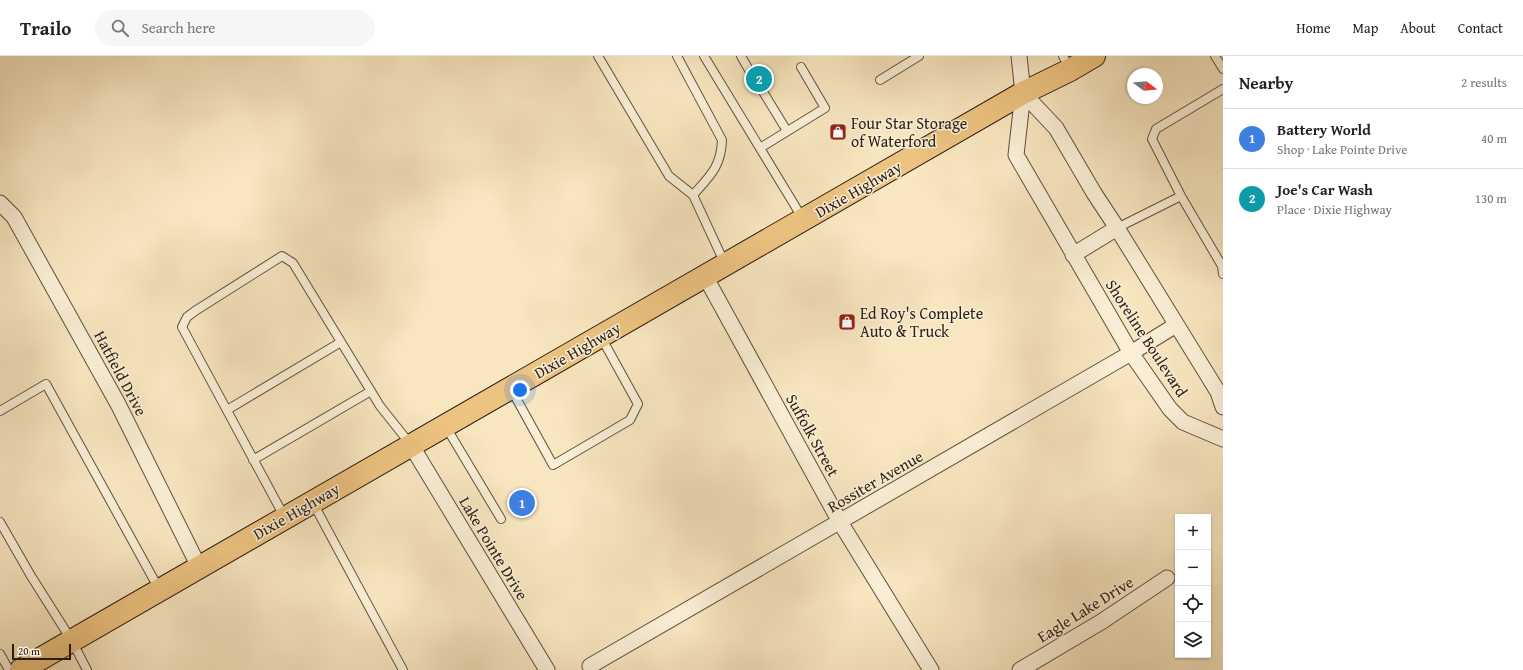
<!DOCTYPE html>
<html lang="en">
<head>
<meta charset="utf-8">
<style>
  body { margin:0; font-family:"Gentium Book Plus",serif; background:#f6f6f6; color:#202124 }
  .controls { position:absolute; right:12px; bottom:12px; display:grid; overflow:hidden; border-radius:0px; box-shadow:0 1px 3px #0004 }
  .controls button { width:36px; height:36px; display:grid; place-items:center; padding:0; border:0; border-bottom:1px solid #e0e0e0; background:#fff; color:#202124; font:20px sans-serif }
  .compass { position:absolute; left:1127px; top:12px; width:36px; height:36px; border-radius:50%; background:#fff; box-shadow:0 1px 3px #0004; rotate:106deg }
  .scale { position:absolute; left:12px; bottom:10px; width:59px; box-sizing:border-box; padding-left:4px; border:2px solid #2c1d12; border-top:0; font-size:11px; line-height:14px; white-space:nowrap; color:#2c1d12; -webkit-text-stroke:3px #faefd6; paint-order:stroke }
  .you { position:absolute; left:520px; top:334px; width:14px; height:14px; margin:-10px; border:3px solid #fff; border-radius:50%; background:#1a73e8; box-shadow:0 0 0 6px #1a73e833 }
  .badge { display:grid; place-items:center; width:26px; height:26px; border-radius:50%; background:#8f2418; color:#fff; font-size:13px; font-weight:700 }
  .pin { position:absolute; translate:-50% -50%; border:2px solid #fff; box-shadow:0 1px 4px #0006 }
  .list { margin:0; padding:0; list-style:none }
  h2 { display:flex; justify-content:space-between; align-items:center; height:52px; margin:0; padding:0 16px; font-size:17px }
  h2 small { font-size:13px; font-weight:400; color:#757577 }
  .list li { display:grid; grid-template-columns:26px 1fr auto; gap:12px; align-items:center; box-sizing:border-box; height:60px; padding:0 16px; border-top:1px solid #e0e0e0 }
  .list b { display:block; font-size:15px; white-space:nowrap }
  .list p { margin:0; font-size:13px; white-space:nowrap; color:#757577 }
  .list em { font-size:13px; font-style:normal; color:#757577 }
  .icon { flex:none; width:22px; height:22px; fill:none; stroke:currentColor; stroke-width:2; stroke-linecap:round; stroke-linejoin:round }
  .map { position:relative; flex:none; width:1223px; height:614px; overflow:hidden }
  header { display:flex; align-items:center; gap:24px; box-sizing:border-box; height:56px; padding:0 20px; background:#fff; border-bottom:1px solid #e0e0e0 }
  header strong { font-size:19px }
  nav { display:flex; gap:22px; margin-inline-start:auto; font-size:14px }
  .search { width:280px; height:36px; background:#f6f6f6; display:flex; align-items:center; gap:10px; box-sizing:border-box; padding:0 14px; border-radius:22px; color:#757577; font-size:15px }
  main { display:flex }
  aside { flex:1; background:#fff }
  .map>svg:first-child { display:block }
</style>
</head>
<body>
<header>
<strong>Trailo</strong>
<div class="search"><svg class="icon" aria-label="search" viewBox="0 0 24 24"><circle cx="10" cy="10" r="6"/><path d="M15 15l6 6"/></svg>Search here</div>
<nav><a>Home</a><a>Map</a><a>About</a><a>Contact</a></nav>
</header>
<main>
<div class="map">
<svg width="1223" height="614" viewBox="0 0 1223 614">
  <rect width="100%" height="100%" fill="#f8e6c0"/>
  <filter id="stains"><feTurbulence type="fractalNoise" baseFrequency=".005" numOctaves="4"/><feColorMatrix values="0 0 0 0 .2 0 0 0 0 .09 0 0 0 0 .02 0 0 0 .5 -.17"/></filter>
  <radialGradient id="worn" r=".72"><stop offset=".6" stop-color="#630" stop-opacity="0"/><stop offset="1" stop-color="#630" stop-opacity=".3"/></radialGradient>
  <g fill="none" stroke-linecap="round" stroke-linejoin="round">
    <g stroke="#5f4f3e" stroke-width="10">
      <path id="lane" d="M598 0 669 120 693 139 725 208
        M677 0 722 84C721 111 710 120 693 139
        M704 0 803 163
        M741 0 749 14
        M1063 0 1070 13
        M1215 0 1223 13
        M880 24 919 0
        M1223 33 1156 73 1152 83 1181 140 1222 210 1223 218
        M762 34 787 75
        M760 92 825 52 801 11
        M1117 172 1181 140
        M511 333 553 409 630 364 638 348 601 281
        M227 354 341 286
        M0 355 46 328 159 533
        M446 371 501 463
        M253 404 371 335
        M313 447 403 614
        M285 462 182 271 187 261 195 255 282 200 293 207 380 350 411 389
        M0 466 31 520 72 585 87 614
        M0 598 9 614"/>
    </g>
    <g stroke="#5f4f3e" stroke-width="17">
      <path id="street" d="M1019 0 1023 37 1016 99 1131 297 1170 353 1183 366 1223 383
        M1023 37 1056 72 1094 137 1117 172 1218 336 1223 351
        M0 147 14 161 118 348 199 511
        M1073 199 1117 172
        M705 220 840 466 931 614
        M411 389 547 614
        M590 610 1131 297 1176 269
        M1020 614 1101 566 1167 522"/>
    </g>
    <g stroke="#2c1d12" stroke-width="24">
      <path id="primary" d="M21 614 1023 37 1070 14 1094 0"/>
    </g>
    <use href="#lane" stroke="#faefd6" stroke-width="8"/>
    <use href="#street" stroke="#faefd6" stroke-width="15"/>
    <use href="#primary" stroke="#ecc380" stroke-width="22"/>
  </g>
  <defs>
    <g id="shop-square" transform="scale(0.9)"><rect x="-9" y="-9" width="18" height="18" rx="4" fill="#8f2418" stroke="#faefd6"/><path d="M-5-2.5h2.3a2.7 3.5 0 0 1 5.4 0H5L5.5 6h-11ZM-1.5-2.5h3a1.5 2.3 0 0 0-3 0Z" fill="#fff"/></g>
  </defs>
  <g fill-rule="evenodd">
    <use href="#shop-square" x="838" y="76"/>
    <use href="#shop-square" x="847" y="266"/>
  </g>
  <g text-anchor="middle" stroke-width="3" stroke-linejoin="round" paint-order="stroke">
    <g font-size="16" fill="#2c1d12" stroke="#faefd6" text-anchor="start">
      <text x="851" y="73">Four Star Storage<tspan x="851" dy="18">of Waterford</tspan></text>
      <text x="860" y="263">Ed Roy's Complete<tspan x="860" dy="18">Auto &amp; Truck</tspan></text>
    </g>
    <g font-size="16" fill="#2c1d12" stroke="#faefd6">
      <text transform="translate(858 133) rotate(-30)" y="6">Dixie Highway</text>
      <text transform="translate(1147 282) rotate(57)" y="6">Shoreline Boulevard</text>
      <text transform="translate(577 294) rotate(-30)" y="6">Dixie Highway</text>
      <text transform="translate(121 317) rotate(62)" y="6">Hatfield Drive</text>
      <text transform="translate(813 379) rotate(61)" y="6">Suffolk Street</text>
      <text transform="translate(875 425) rotate(-30)" y="6">Rossiter Avenue</text>
      <text transform="translate(296 455) rotate(-30)" y="6">Dixie Highway</text>
      <text transform="translate(494 492) rotate(59)" y="6">Lake Pointe Drive</text>
      <text transform="translate(1085 553) rotate(-32)" y="6">Eagle Lake Drive</text>
    </g>
  </g>
  <rect width="100%" height="100%" filter="url(#stains)"/>
  <rect width="100%" height="100%" fill="url(#worn)"/>
</svg>
<div class="controls">
<button>+</button>
<button>−</button>
<button><svg class="icon" aria-label="locate" viewBox="0 0 24 24"><circle cx="12" cy="12" r="6"/><path d="M12 2v4M12 18v4M2 12h4M18 12h4"/></svg></button>
<button><svg class="icon" aria-label="layers" viewBox="0 0 24 24"><path d="M12 4l9 5-9 5-9-5zM3 14l9 5 9-5"/></svg></button>
</div>
<svg class="compass" viewBox="-18 -18 36 36"><path d="M0-13l5 13h-10z" fill="#e53935"/><path d="M0 13l5-13h-10z" fill="#757577"/></svg>
<div class="scale">20 m</div>
<div class="you"></div>
<div class="pin badge" style="left:522px;top:447px;background:#3f7fe0">1</div>
<div class="pin badge" style="left:759px;top:23px;background:#0f9aa8">2</div>
</div>
<aside>
<h2>Nearby<small>2 results</small></h2>
<ul class="list">
<li><span class="badge" style="background:#3f7fe0">1</span><div><b>Battery World</b><p>Shop · Lake Pointe Drive</p></div><em>40 m</em></li>
<li><span class="badge" style="background:#0f9aa8">2</span><div><b>Joe's Car Wash</b><p>Place · Dixie Highway</p></div><em>130 m</em></li>
</ul>
</aside>
</main>
</body>
</html>
